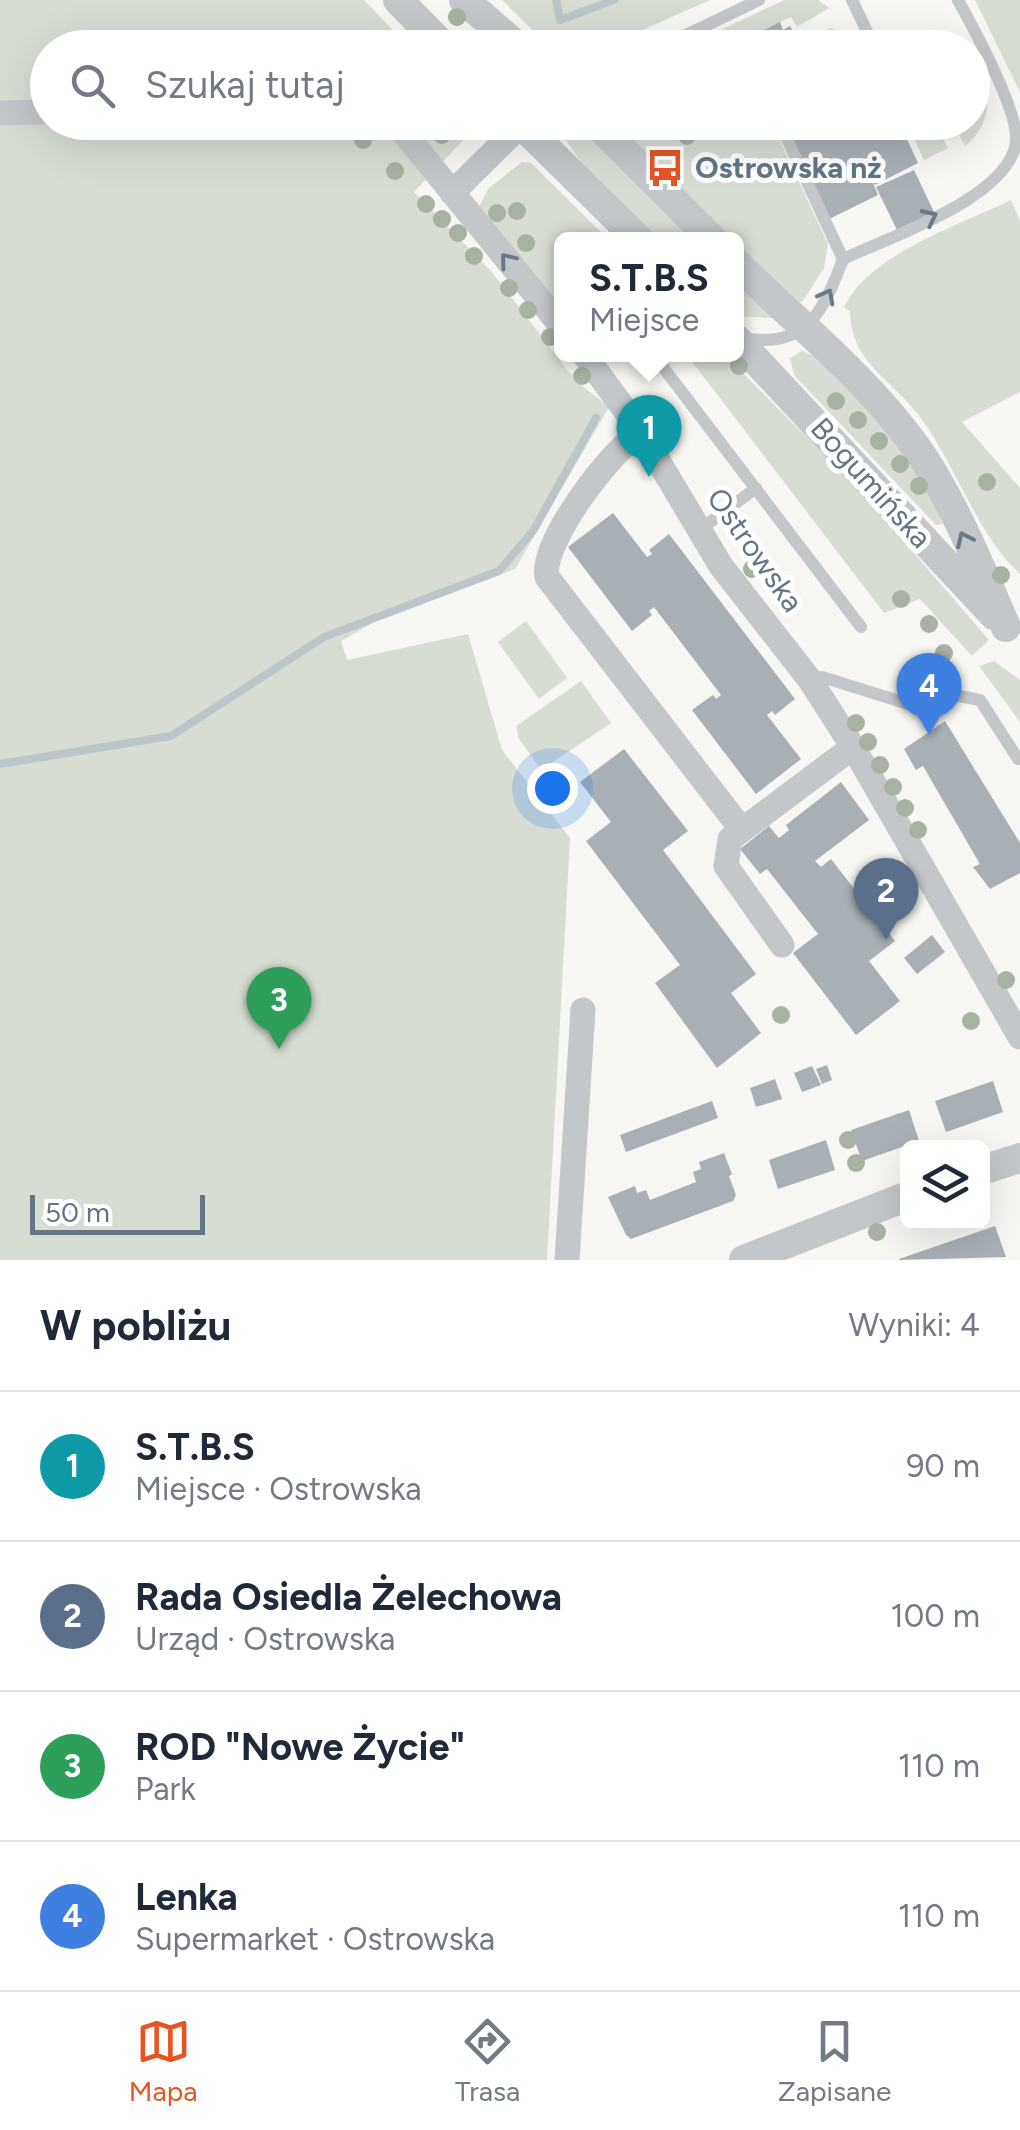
<!DOCTYPE html>
<html lang="pl">
<head>
<meta charset="utf-8">
<style>
  body { margin:0; font-family:Figtree,sans-serif; background:#f2f2f3; color:#1f2937 }
  .controls { position:absolute; right:30px; bottom:30px; display:grid; overflow:hidden; border-radius:15px; box-shadow:0 10px 40px #0002 }
  .controls button { width:90px; height:90px; display:grid; place-items:center; padding:0; border:0; border-bottom:2px solid #e0e1e3; background:#fff; color:#1f2937; font:50px sans-serif }
  .scale { position:absolute; left:30px; bottom:25px; width:175px; box-sizing:border-box; padding-left:10px; border:5px solid #647584; border-top:0; font-size:28px; line-height:35px; white-space:nowrap; color:#647584; -webkit-text-stroke:8px #fff; paint-order:stroke }
  .you { position:absolute; left:552px; top:788px; width:35px; height:35px; margin:-25px; border:8px solid #fff; border-radius:50%; background:#1a73e8; box-shadow:0 0 0 15px #1a73e833 }
  .badge { display:grid; place-items:center; width:65px; height:65px; border-radius:50%; background:#e65423; color:#fff; font-size:32px; font-weight:700 }
  .pin { position:absolute; translate:-50% -82px; filter:drop-shadow(0 2px 5px #0008) }
  .pin::after { content:''; position:absolute; top:52px; width:35px; height:30px; background:inherit; clip-path:polygon(0 0,100% 0,50% 100%) }
  .popup { position:absolute; left:554px; top:232px; width:190px; height:130px; box-sizing:border-box; display:grid; place-content:center; border-radius:15px; background:#fff; filter:drop-shadow(0 2px 8px #0005); font-size:32px; white-space:nowrap; color:#747a83 }
  .popup b { font-size:38px; color:#1f2937 }
  .popup::after { content:''; position:absolute; left:50%; top:100%; margin-left:-20px; border:20px solid transparent; border-top-color:#fff }
  .list { margin:0; padding:0; list-style:none }
  h2 { display:flex; justify-content:space-between; align-items:center; height:130px; margin:0; padding:0 40px; font-size:42px }
  h2 small { font-size:32px; font-weight:400; color:#747a83 }
  .list li { display:grid; grid-template-columns:65px 1fr auto; gap:30px; align-items:center; box-sizing:border-box; height:150px; padding:0 40px; border-top:2px solid #e0e1e3 }
  .list b { display:block; font-size:38px; white-space:nowrap }
  .list p { margin:0; font-size:32px; white-space:nowrap; color:#747a83 }
  .list em { font-size:32px; font-style:normal; color:#747a83 }
  .icon { flex:none; width:55px; height:55px; fill:none; stroke:currentColor; stroke-width:2; stroke-linecap:round; stroke-linejoin:round }
  .map { position:relative; flex:none; width:1020px; height:1260px; overflow:hidden }
  .search { position:absolute; background:#fff; box-shadow:0 10px 40px #0002; left:30px; right:30px; top:30px; height:110px; display:flex; align-items:center; gap:25px; box-sizing:border-box; padding:0 35px; border-radius:55px; color:#747a83; font-size:38px }
  .sheet { height:730px; background:#fff }
  nav { display:flex; justify-content:space-around; align-items:center; box-sizing:border-box; height:140px; border-top:2px solid #e0e1e3; background:#fff; font-size:28px; color:#747a83 }
  nav a { display:grid; justify-items:center; gap:5px }
  nav .on { color:#e65423 }
  .map>svg:first-child { display:block }
</style>
</head>
<body>
<div class="map">
<svg width="1020" height="1260" viewBox="0 0 1020 1260">
  <rect width="100%" height="100%" fill="#f6f6f2"/>
  <path fill="#d7ddd3" d="M0 0H364L409 47 48 48V122L471 123 468 135 414 192 491 271 576 381 609 407 515 569 376 621 341 641 347 660 468 634 502 750 570 838 547 1260H0Z
    M502 0H710L604 47 551 48Z
    M784 0H818L829 8 797 27 791 17 758 33 761 41 754 47 683 48Z
    M975 0H1020V92Z
    M830 28 853 35 827 47 795 48Z
    M973 65C994 90 992 126 965 146L953 124 939 130 948 148 924 160 915 140 925 135 919 123 972 122Z
    M561 123H578L696 239H658C636 217 560 152 561 123Z
    M614 123H752L757 133 773 126 828 244 824 268 802 302H795Z
    M522 162 531 163 608 239 562 240 561 307 479 207 488 189Z
    M1011 200 1020 221V392L962 422 1020 488V574C975 532 957 466 920 417 891 378 851 363 850 311L844 307C869 254 960 225 1011 200Z
    M736 279 773 316 772 318 737 316Z
    M802 351 814 356C856 399 931 464 942 524L936 525 794 375 790 358Z
    M687 355H725L862 493 989 640 972 656 920 599 884 613Z
    M526 621 567 678 539 699 498 642Z
    M994 661 1020 680V722L979 666Z
    M581 681 611 723 541 770 519 739 516 726Z"/>
  <g fill="none" stroke-linecap="round" stroke-linejoin="round">
    <path stroke="#bbc5ca" stroke-width="8" d="M556 0 560 20 614 0
      M0 764 171 736 324 637 499 571 533 531 596 418"/>
  </g>
  <path fill="#a8b0b6" d="M780 22 783 30 790 26 800 45 756 48 754 44 761 41 758 33Z
    M806 122H899L918 163 875 185 872 181 878 195 829 219 787 132Z
    M914 170 934 212 897 230 876 187Z
    M613 513 647 557 652 554 649 550 669 534 795 699 775 715 772 711 767 715 801 759 756 794 692 710 713 695 716 699 721 695 654 607 649 611 652 615 632 631 568 547Z
    M945 721 1020 843V873L990 889 973 867 980 864 923 766 916 770 904 749Z
    M624 749 688 831 663 850 756 974 731 993 761 1033 717 1068 655 983 680 965 586 841 611 822 580 782Z
    M841 782 869 820 815 861 821 867 831 859 895 941 869 961 900 1001 856 1035 793 953 818 934 767 869 760 874 740 849 769 826 779 838 789 830 786 825Z
    M932 935 945 952 917 974 904 958Z
    M827 1065 832 1080 822 1084 816 1069Z
    M812 1066 821 1085 802 1092 794 1073Z
    M775 1079 782 1099 756 1107 750 1088Z
    M993 1081 1003 1112 946 1132 935 1101Z
    M712 1101 718 1118 626 1152 620 1135Z
    M909 1110 919 1141 862 1161 851 1130Z
    M826 1140 835 1170 778 1189 769 1160Z
    M724 1153 732 1174 729 1176 736 1195 733 1201 631 1239 626 1235 608 1197 635 1186 637 1193 646 1190 650 1200 696 1182 693 1172 701 1169 699 1162Z
    M995 1226 1006 1257 899 1260V1259Z"/>
  <g fill="none" stroke-linecap="round" stroke-linejoin="round">
    <path stroke="#c3c7ca" stroke-width="12" d="M852 0 875 48
      M659 48 759 0
      M843 259C889 237 1009 198 1016 142 1019 112 974 29 958 0
      M744 338C806 350 824 310 843 259L779 122
      M653 354 861 627
      M698 531 756 488
      M810 680 822 677 915 706 954 695 980 700 1018 759"/>
    <path stroke="#c3c7ca" stroke-width="25" d="M0 113 48 112
      M395 122 562 327
      M452 193 524 122
      M584 354 641 432 721 566 810 680 853 747 1020 1037
      M641 432C612 449 540 543 547 577L742 830 730 839 726 866 782 945
      M742 830 853 747
      M567 1260 583 1010"/>
    <path stroke="#c3c7ca" stroke-width="30" d="M398 0 445 48
      M464 0 519 48
      M519 122 639 240
      M595 122 713 240
      M736 263C795 321 864 376 913 443 950 493 981 569 1006 627
      M736 339 994 615
      M982 1170 1020 1158
      M744 1260 908 1196"/>
  </g>
  <g fill="#a8b2a3">
    <circle cx="457" cy="17" r="9"/>
    <circle cx="442" cy="135" r="9"/>
    <circle cx="687" cy="136" r="9"/>
    <circle cx="363" cy="140" r="9"/>
    <circle cx="395" cy="171" r="9"/>
    <circle cx="426" cy="204" r="9"/>
    <circle cx="517" cy="211" r="9"/>
    <circle cx="497" cy="213" r="9"/>
    <circle cx="442" cy="219" r="9"/>
    <circle cx="458" cy="233" r="9"/>
    <circle cx="526" cy="243" r="9"/>
    <circle cx="474" cy="256" r="9"/>
    <circle cx="509" cy="288" r="9"/>
    <circle cx="528" cy="310" r="9"/>
    <circle cx="550" cy="337" r="9"/>
    <circle cx="739" cy="366" r="9"/>
    <circle cx="582" cy="376" r="9"/>
    <circle cx="836" cy="401" r="9"/>
    <circle cx="858" cy="420" r="9"/>
    <circle cx="879" cy="441" r="9"/>
    <circle cx="900" cy="464" r="9"/>
    <circle cx="987" cy="482" r="9"/>
    <circle cx="919" cy="486" r="9"/>
    <circle cx="752" cy="569" r="9"/>
    <circle cx="1001" cy="575" r="9"/>
    <circle cx="901" cy="599" r="9"/>
    <circle cx="929" cy="624" r="9"/>
    <circle cx="944" cy="653" r="9"/>
    <circle cx="856" cy="723" r="9"/>
    <circle cx="868" cy="742" r="9"/>
    <circle cx="880" cy="765" r="9"/>
    <circle cx="893" cy="787" r="9"/>
    <circle cx="905" cy="808" r="9"/>
    <circle cx="918" cy="830" r="9"/>
    <circle cx="1006" cy="980" r="9"/>
    <circle cx="781" cy="1015" r="9"/>
    <circle cx="971" cy="1021" r="9"/>
    <circle cx="848" cy="1140" r="9"/>
    <circle cx="856" cy="1163" r="9"/>
    <circle cx="877" cy="1232" r="9"/>
  </g>
  <defs><path id="oneway-chevron" d="M-2-3.5L2.5 0L-2 3.5" fill="none" stroke-width="1.6" stroke-linecap="round" stroke-linejoin="round" transform="scale(2.5)"/></defs>
  <g stroke="#697988">
    <use href="#oneway-chevron" transform="translate(930 217) rotate(-26)"/>
    <use href="#oneway-chevron" transform="translate(507 260) rotate(-129)"/>
    <use href="#oneway-chevron" transform="translate(827 296) rotate(-62)"/>
    <use href="#oneway-chevron" transform="translate(964 539) rotate(-115)"/>
  </g>
  <defs>
    <g id="bus-bare" transform="scale(3)"><path d="M-5-6H5V4H4V6H2V4H-2V6H-4V4H-5ZM-3.5-4V0h7V-4ZM-3.5 1.2v1.5H-2V1.2ZM2 1.2v1.5H3.5V1.2Z" fill="#e65423" stroke="#fff" stroke-width="2.5" paint-order="stroke"/></g>
  </defs>
  <g fill-rule="evenodd">
    <use href="#bus-bare" x="665" y="168"/>
  </g>
  <g text-anchor="middle" stroke-width="10" stroke-linejoin="round" paint-order="stroke">
    <g font-size="30" font-weight="bold" fill="#647584" stroke="#fff" text-anchor="start">
      <text x="695" y="178">Ostrowska nż</text>
    </g>
    <g font-size="30" fill="#647584" stroke="#fff">
      <text transform="translate(871 483) rotate(48)" y="10">Bogumińska</text>
      <text transform="translate(755 550) rotate(55)" y="10">Ostrowska</text>
    </g>
  </g>
</svg>
<div class="controls">
<button><svg class="icon" aria-label="layers" viewBox="0 0 24 24"><path d="M12 4l9 5-9 5-9-5zM3 14l9 5 9-5"/></svg></button>
</div>
<div class="scale">50 m</div>
<div class="you"></div>
<div class="pin badge" style="left:649px;top:477px;background:#0f9aa8">1</div>
<div class="popup"><b>S.T.B.S</b>Miejsce</div>
<div class="pin badge" style="left:886px;top:940px;background:#5c6f8a">2</div>
<div class="pin badge" style="left:279px;top:1049px;background:#2e9e5b">3</div>
<div class="pin badge" style="left:929px;top:735px;background:#3f7fe0">4</div>
<div class="search"><svg class="icon" aria-label="search" viewBox="0 0 24 24"><circle cx="10" cy="10" r="6"/><path d="M15 15l6 6"/></svg>Szukaj tutaj</div>
</div>
<section class="sheet">
<h2>W pobliżu<small>Wyniki: 4</small></h2>
<ul class="list">
<li><span class="badge" style="background:#0f9aa8">1</span><div><b>S.T.B.S</b><p>Miejsce · Ostrowska</p></div><em>90 m</em></li>
<li><span class="badge" style="background:#5c6f8a">2</span><div><b>Rada Osiedla Żelechowa</b><p>Urząd · Ostrowska</p></div><em>100 m</em></li>
<li><span class="badge" style="background:#2e9e5b">3</span><div><b>ROD &quot;Nowe Życie&quot;</b><p>Park</p></div><em>110 m</em></li>
<li><span class="badge" style="background:#3f7fe0">4</span><div><b>Lenka</b><p>Supermarket · Ostrowska</p></div><em>110 m</em></li>
</ul>
</section>
<nav>
<a class="on"><svg class="icon" aria-label="map" viewBox="0 0 24 24"><path d="M3 6l6-2 6 2 6-2v14l-6 2-6-2-6 2zM9 4v14M15 6v14"/></svg>Mapa</a>
<a><svg class="icon" aria-label="directions" viewBox="0 0 24 24"><path d="M12 3l9 9-9 9-9-9zM9 14v-3h6M13 9l2 2-2 2"/></svg>Trasa</a>
<a><svg class="icon" aria-label="saved" viewBox="0 0 24 24"><path d="M7 4h10v16l-5-4-5 4z"/></svg>Zapisane</a>
</nav>
</body>
</html>
